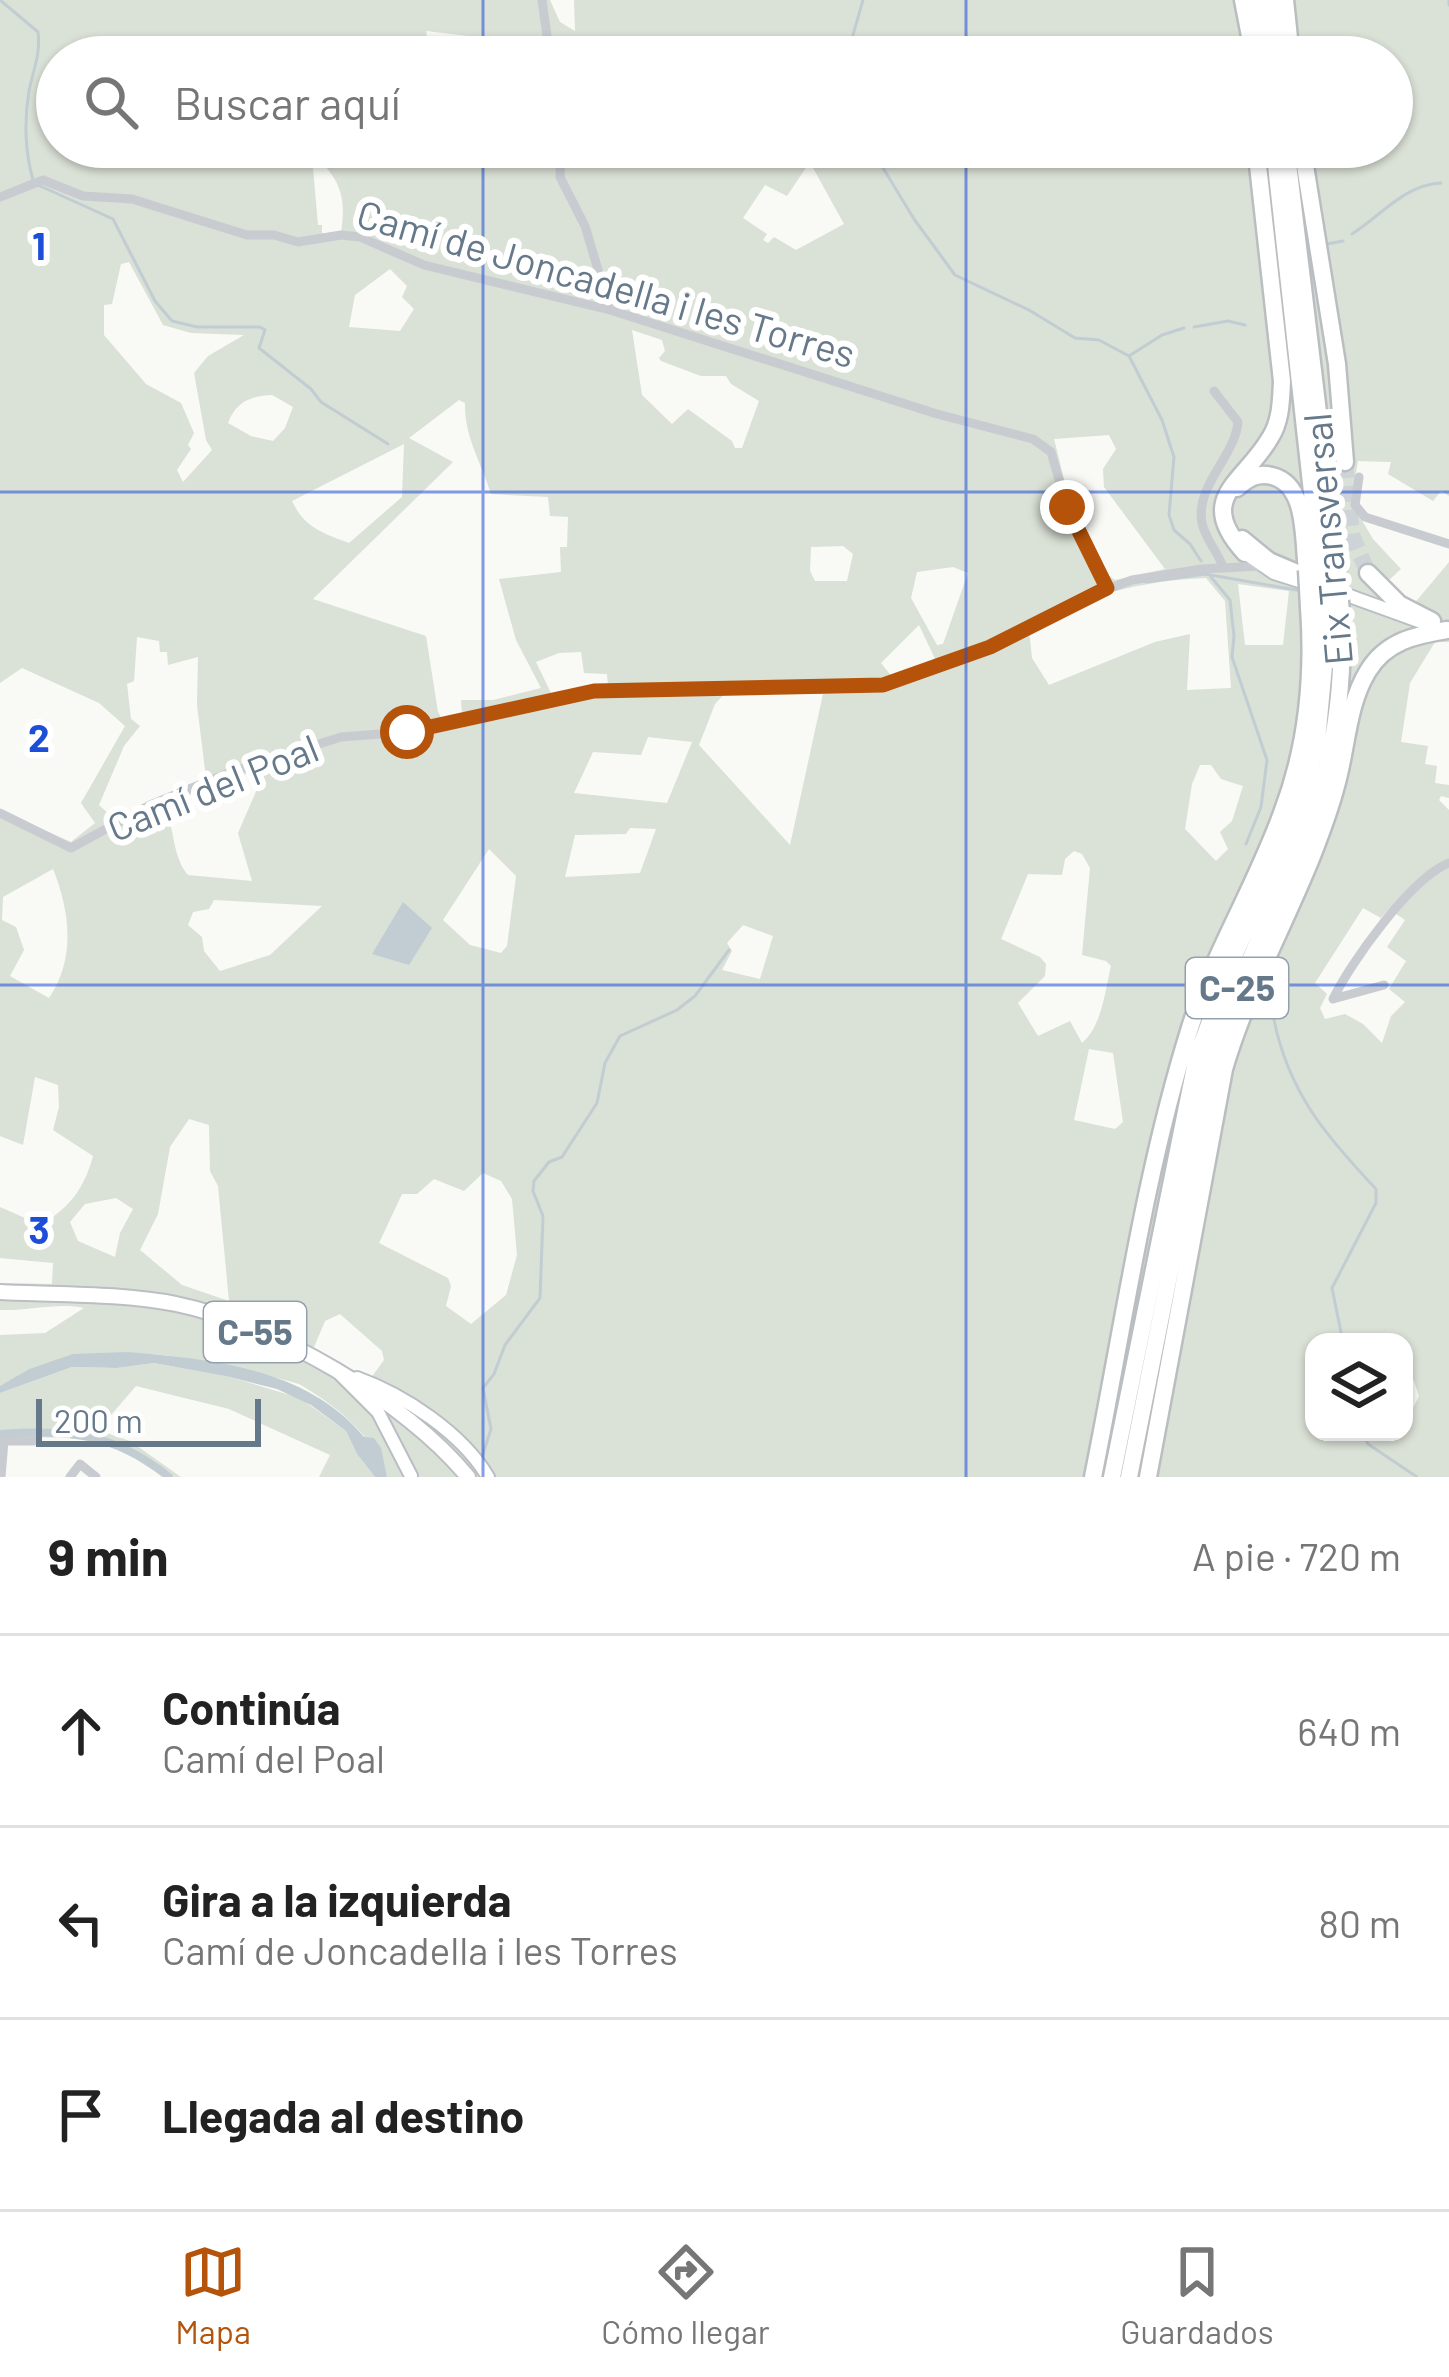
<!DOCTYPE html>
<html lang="es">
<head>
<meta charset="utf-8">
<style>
  body { margin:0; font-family:Barlow,sans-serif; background:#f2f2f2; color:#222 }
  .controls { position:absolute; right:36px; bottom:36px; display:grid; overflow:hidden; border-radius:24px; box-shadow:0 3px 9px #0004 }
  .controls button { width:108px; height:108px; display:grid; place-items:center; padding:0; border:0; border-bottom:3px solid #e0e0e0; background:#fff; color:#222; font:60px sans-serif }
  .scale { position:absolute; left:36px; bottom:30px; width:225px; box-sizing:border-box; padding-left:12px; border:6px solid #65798a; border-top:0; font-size:33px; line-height:42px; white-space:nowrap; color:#65798a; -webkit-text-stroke:9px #fff; paint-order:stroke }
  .stop { position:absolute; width:36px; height:36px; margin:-27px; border:9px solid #b45309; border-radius:50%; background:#fff }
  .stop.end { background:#b45309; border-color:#fff; box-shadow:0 3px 12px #0008 }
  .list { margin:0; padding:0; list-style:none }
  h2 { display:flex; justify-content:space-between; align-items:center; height:156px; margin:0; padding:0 48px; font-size:51px }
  h2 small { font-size:39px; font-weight:400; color:#767676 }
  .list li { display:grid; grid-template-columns:78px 1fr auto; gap:36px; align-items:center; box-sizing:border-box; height:192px; padding:0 48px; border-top:3px solid #e0e0e0 }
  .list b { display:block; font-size:45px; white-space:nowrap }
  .list p { margin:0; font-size:39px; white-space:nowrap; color:#767676 }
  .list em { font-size:39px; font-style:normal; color:#767676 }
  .icon { flex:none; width:66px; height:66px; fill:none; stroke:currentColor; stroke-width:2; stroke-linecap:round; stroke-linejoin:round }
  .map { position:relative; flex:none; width:1449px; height:1477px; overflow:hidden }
  .search { position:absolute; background:#fff; box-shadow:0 3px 9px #0004; left:36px; right:36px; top:36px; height:132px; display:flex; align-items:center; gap:30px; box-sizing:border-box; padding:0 42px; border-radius:66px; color:#767676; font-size:45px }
  .sheet { height:732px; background:#fff }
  nav { display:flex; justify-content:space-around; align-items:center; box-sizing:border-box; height:168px; border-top:3px solid #e0e0e0; background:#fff; font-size:33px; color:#767676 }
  nav a { display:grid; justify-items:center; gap:6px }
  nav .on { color:#b45309 }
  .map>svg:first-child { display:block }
</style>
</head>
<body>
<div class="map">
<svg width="1449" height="1477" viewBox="0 0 1449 1477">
  <rect width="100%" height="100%" fill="#f9f9f6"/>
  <path fill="#dae1d6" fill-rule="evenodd" d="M0 0H550L560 22 575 31 574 0H1449V496L1441 491 1433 501 1388 474 1391 462 1358 461 1351 502 1373 539 1401 569 1388 581 1413 605 1449 562V642H1435L1410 683 1401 742 1428 746 1425 764 1437 766 1435 783 1449 785V798L1441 796 1439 800 1449 810V1477H387C374 1435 335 1405 299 1384 211 1360 122 1337 32 1368 21 1372 12 1381 0 1386V1335L45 1333 84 1308C59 1302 29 1311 0 1310V1283L52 1284 53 1263 0 1258V1207L41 1225C70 1207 84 1189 93 1156L53 1130 59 1107 58 1085 35 1077 23 1145 0 1136V811L71 842 95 823 81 803 125 726 99 703 22 668 0 683ZM426 31 534 44 535 57H1392V147H57V57H431ZM324 165C344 187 345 205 341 233H322V225H318L313 168ZM807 166 813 168 844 224 796 250 774 237 768 243 763 240 767 234 743 218 765 185 787 196ZM129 262 163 325 191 333 244 335 208 356 194 373 206 440 212 450 183 482 177 470 191 449 188 445 194 433 181 403 146 384 104 335V305L112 304 121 264ZM390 269 407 286 402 297 414 309 400 331 349 327 355 295ZM632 330 662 340 665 351 659 358 661 361 701 376H726L731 384 759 401 742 448H735L732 441 688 409 672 424 642 395ZM272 395 293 407 285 428 273 441 251 436 228 423C236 402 250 396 272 395ZM459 400 465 403C464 436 481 462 491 494L548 497 550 516 568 517 567 547H560L561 572 499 579 516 640 541 688 493 700H461L462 714 443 721 438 712 426 636 313 599 453 462 409 438ZM1109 435 1116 449 1103 469 1104 487 1165 569 1115 580C1078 554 1065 480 1054 439ZM404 444 402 497 349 543C322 533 304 527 292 501ZM843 546 853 554 847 581H815L810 571 811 547ZM953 567 968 573 943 644 937 645 911 598 917 572ZM1206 578 1225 601 1231 688 1187 690 1190 634 1155 642 1049 685 1032 658 1029 630C1083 594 1142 581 1206 578ZM1238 584 1289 591 1283 645H1245ZM919 625 937 663 893 678 881 663ZM137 637 159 641 160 652H167L168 665 198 657 197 705 206 778 113 818 99 805 124 746 140 726 131 719 127 684 134 681ZM581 652 584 673 607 674 608 685 551 693 536 662 559 653ZM727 691 823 694 790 845 699 745 715 704ZM648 737 692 742 667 803 574 793 593 752 641 755ZM1200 765H1211L1221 779 1243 786 1232 821 1220 832 1228 849 1216 861 1185 829 1192 784ZM267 766 238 833 252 881 188 875C171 855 176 828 163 805ZM630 828 656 829 640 873 565 877 575 835 626 834ZM489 849 516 876 507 946 501 953 470 945 443 920ZM1074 851 1082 854 1090 868 1082 955 1106 961 1111 966C1105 991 1102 1026 1082 1043L1070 1021 1038 1036 1018 1003 1045 976 1046 964 1040 957 1001 939 1028 874 1062 875 1065 859ZM53 869C70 911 76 959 49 998L10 976 24 950 16 927 2 920 3 897ZM214 900 322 906 270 955 220 971 204 951 202 937 188 925 193 912 209 909ZM1363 908 1381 918 1389 909 1405 920 1387 947 1406 961 1389 989 1405 1002 1391 1016 1382 1043 1363 1024 1345 1014 1325 1019 1320 1008 1327 994 1315 983ZM743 925 773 936 760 979 722 970 732 951 727 943ZM1089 1049 1113 1053 1123 1122 1115 1129 1074 1120ZM189 1119 209 1125 210 1171 218 1186 229 1301 182 1285 140 1250 158 1214 170 1147ZM483 1173 501 1181 512 1199 517 1255 506 1295 471 1324 446 1306 451 1286 448 1278 379 1243 402 1194H417L434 1179 464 1191ZM116 1198 133 1209 120 1233 115 1257 78 1241 70 1222 85 1204ZM340 1314 382 1351 384 1360 371 1378 312 1352 325 1321ZM1314 1342H1404V1372L1414 1381 1419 1396 1411 1412 1404 1413V1432H1314Z
    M154 1363 230 1377 300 1398 346 1431 357 1454 375 1477H319L330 1455 229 1409 136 1386 98 1430 130 1441 181 1477C146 1477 138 1451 105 1443 71 1435 34 1438 0 1437V1393L72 1367 117 1368Z"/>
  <path fill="#c1cdd2" d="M403 902 432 928 409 965 372 954Z
    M127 1352C211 1359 307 1368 364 1437L374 1438 381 1448 387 1477H375L357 1454 346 1431 311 1405 277 1389 230 1377 154 1363 117 1368 72 1367 0 1393V1386L29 1369 73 1354Z"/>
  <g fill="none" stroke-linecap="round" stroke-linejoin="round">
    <path stroke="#c1cdd2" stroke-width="3" d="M0 0 38 32C41 54 33 70 29 91 24 119 25 153 33 180
      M1449 0V5
      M850 57 849 49 863 0
      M875 147 877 158 914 219 955 275 1029 310 1075 338 1099 340 1129 356 1162 420 1174 457 1169 515 1174 530 1190 544 1201 561
      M38 185 113 219 155 301 172 321 197 327H260L265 330 259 348 311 389 321 402 388 444
      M1352 234C1382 215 1404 185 1441 183
      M1327 244 1343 241
      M1194 327 1228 321 1245 325
      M1129 356 1162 335 1184 328
      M1211 577 1230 600 1234 636 1232 657 1267 760 1261 807 1246 844
      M1146 582 1205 574 1302 591
      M1274 1020C1289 1093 1326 1136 1376 1189V1203L1332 1288 1343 1342
      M1362 1432 1368 1444 1417 1477
      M482 1457 491 1429 483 1388 494 1374 505 1345 540 1298 543 1216 533 1191 534 1181 549 1162 562 1157 597 1103 605 1063 620 1036 677 1010 695 996 729 950"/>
    <path stroke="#c1cdd2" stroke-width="8" d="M0 1434C69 1430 113 1432 169 1477"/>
    <path stroke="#cdd3d6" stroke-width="16" stroke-dasharray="16 8" stroke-linecap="butt" d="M1345 462 1352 535 1368 573"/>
    <g stroke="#b8bec3" stroke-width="16">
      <path id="secondary" d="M1245 553 1274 573 1302 582
        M1333 590 1427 624
        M341 1375 378 1412 411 1476
        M357 1378C404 1395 462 1433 488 1477"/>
    </g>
    <g stroke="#bbbfc3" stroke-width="18">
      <path id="primary" d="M0 1292C58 1295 119 1293 176 1304 273 1324 406 1401 468 1477"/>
    </g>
    <g stroke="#babec1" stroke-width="21">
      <path id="highway" d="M1243 0 1254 57
        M1258 0 1264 53
        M1271 0 1276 57
        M1285 0 1291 57
        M1274 147 1321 574
        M1286 147 1338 578
        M1302 147 1337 364 1345 462
        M1237 488C1247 479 1257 472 1272 476 1308 485 1303 541 1307 570
        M1242 539 1269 561 1302 575
        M1245 553C1194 498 1244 483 1270 438 1281 421 1281 401 1282 381L1256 147
        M1368 573 1399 604 1432 621
        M1093 1477C1123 1329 1144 1176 1189 1031 1212 956 1255 888 1282 813 1307 748 1314 677 1309 607
        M1112 1477 1197 1057 1236 951 1277 864 1303 796 1317 740 1325 655V608
        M1129 1477 1212 1060C1239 971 1286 891 1316 804 1337 742 1344 678 1341 613
        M1148 1477 1224 1069C1246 994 1283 928 1312 856 1321 833 1330 809 1336 786 1347 748 1347 705 1368 671 1386 641 1416 635 1447 630"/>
    </g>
    <path stroke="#c8ccd0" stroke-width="9" d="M542 0 550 57
      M561 147 560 177 585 226 610 310
      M0 197 43 180 83 196 132 199 247 235H274L298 242 341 235 360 237 424 265 610 310 937 414 1033 439 1051 452 1067 507 1107 588
      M1214 391 1238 422C1235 457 1195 485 1202 523 1205 539 1218 552 1223 567
      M1359 477 1355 505 1365 517 1449 544
      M0 813 71 848 150 805 231 772 341 737 407 732 594 691 883 685 990 647 1078 600 1132 580 1202 569 1261 566
      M1384 985 1333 999C1351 962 1411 878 1449 863
      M4 1441H34
      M1 1477 4 1441
      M70 1477 80 1464 96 1477"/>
    <use href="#secondary" stroke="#fff" stroke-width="12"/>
    <use href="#primary" stroke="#fff" stroke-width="14"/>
    <use href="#highway" stroke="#fff" stroke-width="16"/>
    <g stroke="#babec1" stroke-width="21" stroke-linecap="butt">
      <path id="highway-bridge" d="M1307 570 1309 607
        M1321 574 1325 608
        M1338 578 1341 613"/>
    </g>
    <use href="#highway-bridge" stroke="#fff" stroke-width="16"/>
  </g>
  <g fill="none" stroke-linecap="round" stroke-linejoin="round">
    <path stroke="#b45309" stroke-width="15" d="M407 732 594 691 883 685 990 647 1107 588 1067 507"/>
  </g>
  <path fill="none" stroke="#1d4ed8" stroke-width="3" stroke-opacity="0.55" d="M483 0V57M966 0V57M483 147V1477M966 147V1477M0 492H1449M0 985H1449"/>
  <g text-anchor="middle" stroke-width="12" stroke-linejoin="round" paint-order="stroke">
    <g fill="#fff" stroke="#93a1ad" stroke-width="3">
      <rect x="1186" y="958" width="102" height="60" rx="9"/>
      <rect x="204" y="1302" width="102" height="60" rx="9"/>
    </g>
    <g font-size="36" font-weight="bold" fill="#65798a">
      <text x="1237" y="1001">C-25</text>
      <text x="255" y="1345">C-55</text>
    </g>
    <g font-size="39" fill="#65798a" stroke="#fff">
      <text transform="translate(606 284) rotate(16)" y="14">Camí de Joncadella i les Torres</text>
      <text transform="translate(1328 539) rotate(-95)" y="14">Eix Transversal</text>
      <text transform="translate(213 788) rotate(-22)" y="14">Camí del Poal</text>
    </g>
  </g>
  <g font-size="39" text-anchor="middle" font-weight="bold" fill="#1d4ed8" stroke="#fff" stroke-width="12" stroke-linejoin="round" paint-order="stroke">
    <text x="39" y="260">1</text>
    <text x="39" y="752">2</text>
    <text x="39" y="1244">3</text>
  </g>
</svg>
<div class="controls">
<button><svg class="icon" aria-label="layers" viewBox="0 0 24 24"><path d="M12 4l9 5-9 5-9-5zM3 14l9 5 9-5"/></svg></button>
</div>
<div class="scale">200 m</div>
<div class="stop" style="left:407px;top:732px"></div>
<div class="stop end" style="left:1067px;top:507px"></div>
<div class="search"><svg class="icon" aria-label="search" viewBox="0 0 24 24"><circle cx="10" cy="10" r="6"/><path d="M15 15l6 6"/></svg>Buscar aquí</div>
</div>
<section class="sheet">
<h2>9 min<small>A pie · 720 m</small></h2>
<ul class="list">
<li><svg class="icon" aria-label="ahead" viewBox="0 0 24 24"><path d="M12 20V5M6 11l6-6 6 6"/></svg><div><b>Continúa</b><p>Camí del Poal</p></div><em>640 m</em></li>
<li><svg class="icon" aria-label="left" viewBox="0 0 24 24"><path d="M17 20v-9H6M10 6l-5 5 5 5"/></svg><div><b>Gira a la izquierda</b><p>Camí de Joncadella i les Torres</p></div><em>80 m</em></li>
<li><svg class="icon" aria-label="arrive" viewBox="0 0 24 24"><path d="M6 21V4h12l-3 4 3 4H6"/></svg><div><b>Llegada al destino</b></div></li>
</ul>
</section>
<nav>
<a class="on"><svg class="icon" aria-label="map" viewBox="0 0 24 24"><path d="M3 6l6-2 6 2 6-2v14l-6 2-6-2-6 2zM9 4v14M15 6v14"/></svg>Mapa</a>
<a><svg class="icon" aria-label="directions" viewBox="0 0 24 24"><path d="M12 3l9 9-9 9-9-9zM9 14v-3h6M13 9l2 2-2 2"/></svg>Cómo llegar</a>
<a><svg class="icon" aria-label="saved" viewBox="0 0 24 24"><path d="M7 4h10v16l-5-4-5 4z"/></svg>Guardados</a>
</nav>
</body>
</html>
